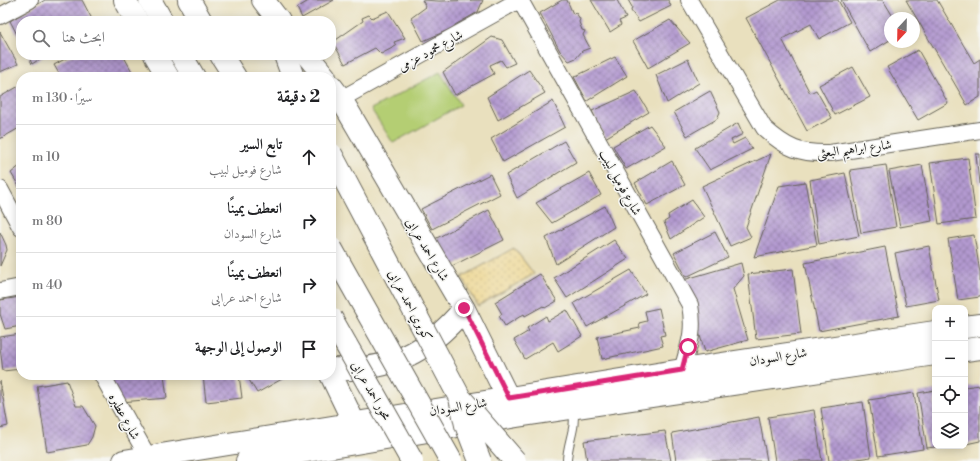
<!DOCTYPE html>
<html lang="ar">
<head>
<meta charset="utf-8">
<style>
  body { margin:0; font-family:"Libre Bodoni",Amiri,serif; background:#f2f2f2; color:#202124; direction:rtl }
  .controls { position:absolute; right:12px; bottom:12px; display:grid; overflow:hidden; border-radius:8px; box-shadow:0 2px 10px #0003 }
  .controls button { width:36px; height:36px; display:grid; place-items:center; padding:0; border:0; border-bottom:1px solid #e0e0e0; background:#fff; color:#202124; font:20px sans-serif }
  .compass { position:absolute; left:884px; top:12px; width:36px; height:36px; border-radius:50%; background:#fff; box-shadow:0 2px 10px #0003; rotate:202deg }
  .stop { position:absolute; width:12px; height:12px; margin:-9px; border:3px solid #db2777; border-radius:50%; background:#fff }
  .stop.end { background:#db2777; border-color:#fff; box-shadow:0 1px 4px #0008 }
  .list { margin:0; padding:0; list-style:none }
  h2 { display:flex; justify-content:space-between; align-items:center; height:52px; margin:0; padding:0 16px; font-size:17px }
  h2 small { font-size:13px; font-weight:400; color:#757577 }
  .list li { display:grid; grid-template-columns:26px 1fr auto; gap:12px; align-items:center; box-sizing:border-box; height:64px; padding:0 16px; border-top:1px solid #e0e0e0 }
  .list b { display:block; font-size:15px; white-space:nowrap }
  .list p { margin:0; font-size:13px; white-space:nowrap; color:#757577 }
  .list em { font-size:13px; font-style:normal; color:#757577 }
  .icon { flex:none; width:22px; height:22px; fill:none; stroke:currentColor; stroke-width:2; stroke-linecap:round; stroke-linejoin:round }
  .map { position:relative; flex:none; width:980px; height:461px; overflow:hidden; direction:ltr }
  .search { position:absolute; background:#fff; box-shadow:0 2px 10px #0003; left:16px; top:16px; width:320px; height:44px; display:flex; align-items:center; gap:10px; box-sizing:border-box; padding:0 14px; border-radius:16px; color:#757577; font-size:15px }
  .panel { position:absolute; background:#fff; box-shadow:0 2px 10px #0003; left:16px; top:72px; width:320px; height:308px; border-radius:16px; direction:rtl }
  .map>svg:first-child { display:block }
</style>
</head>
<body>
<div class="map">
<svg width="980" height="461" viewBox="0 0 980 461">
  <defs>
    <pattern id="sand-dots" width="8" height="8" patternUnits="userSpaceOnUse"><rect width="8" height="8" fill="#eeda9e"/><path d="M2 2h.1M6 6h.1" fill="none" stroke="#ccba88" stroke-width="1.8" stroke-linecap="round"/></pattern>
    <pattern id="building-cross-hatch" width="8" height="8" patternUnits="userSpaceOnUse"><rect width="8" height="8" fill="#b39ad0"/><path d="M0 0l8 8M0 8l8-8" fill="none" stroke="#917da8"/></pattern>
  </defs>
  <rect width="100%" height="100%" fill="#f6f6f2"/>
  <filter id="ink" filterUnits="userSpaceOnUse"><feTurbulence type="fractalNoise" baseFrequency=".025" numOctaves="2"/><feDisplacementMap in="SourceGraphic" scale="8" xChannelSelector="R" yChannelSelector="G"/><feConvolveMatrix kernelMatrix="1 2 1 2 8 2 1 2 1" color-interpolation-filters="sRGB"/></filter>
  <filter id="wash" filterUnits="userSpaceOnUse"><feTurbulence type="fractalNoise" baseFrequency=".012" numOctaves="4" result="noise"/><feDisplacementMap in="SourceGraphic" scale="16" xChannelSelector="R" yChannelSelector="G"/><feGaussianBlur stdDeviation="0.9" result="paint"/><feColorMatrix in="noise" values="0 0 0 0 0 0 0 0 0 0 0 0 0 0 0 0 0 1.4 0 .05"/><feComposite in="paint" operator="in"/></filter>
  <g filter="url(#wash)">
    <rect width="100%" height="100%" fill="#e9e0be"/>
    <path fill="#b4ce73" stroke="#687548" d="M440 72 461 105 393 143 371 109Z"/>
    <path fill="url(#sand-dots)" stroke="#857b5d" d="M514 248 534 274 478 306 462 277Z"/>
    <g id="blocks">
      <path fill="url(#building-cross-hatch)" d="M45 0H82L93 21H21V42L10 21Z
        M310 0H334L302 18 297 8Z
        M422 0 439 1 483 0 478 12 455 25V27L423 41 411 18 426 7Z
        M562 0H567L573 14 576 13 580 19 579 22 582 30 585 31 583 35 590 48 582 51 576 58 569 61 560 51 540 13Z
        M591 0H617L626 18 619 21 621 25 610 32Z
        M628 0H668L671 6 639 22 631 11 632 7Z
        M780 0H838L850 22 819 39 811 24 782 39 810 93 816 90 832 118 807 131 746 18Z
        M841 0H883L894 18H890V40L870 52Z
        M906 0H937L974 63 980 59V97L967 105Z
        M388 11 405 38 394 42 396 46 381 54 375 48 345 64 333 42 363 21 362 18 369 15 372 18Z
        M670 20 690 43 648 68 633 41Z
        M0 32 18 64 0 72Z
        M492 37 502 40 515 63 506 67 501 60 490 65 494 74 455 95 443 72Z
        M918 50 948 103 918 120 887 67Z
        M28 55H46L32 64Z
        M72 55H123L135 77H61L54 65Z
        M615 57 627 76 587 101 574 77Z
        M688 59 699 83 667 103 656 75Z
        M853 67 870 97 835 115 819 85Z
        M529 70 545 93 498 120 487 97Z
        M19 86 21 89V127L0 139V97Z
        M636 91 649 112 605 138 592 111Z
        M710 91 720 112 717 119 687 136 674 112Z
        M553 101 565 127 503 162 491 139Z
        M738 123 743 134 731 140 733 144 745 138 752 149 710 170 695 148Z
        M650 125 666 146 626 169 613 146Z
        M564 141 576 162 517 198 506 175Z
        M771 154 746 227 751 237 730 246 702 186Z
        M976 154H980V184H979Z
        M968 158 976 219 939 224 930 163Z
        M672 161 685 185 647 205 635 183Z
        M21 165V190L11 173Z
        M886 165 896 227 861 233 850 170Z
        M922 165 932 221 900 227 889 171Z
        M589 173 601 195 552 223 536 203Z
        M845 173 859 236 819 244 810 180Z
        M490 174 500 194 432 229 421 209Z
        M805 182 817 245 754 257 779 186Z
        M692 200 704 217 671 239 664 222 669 219 668 215Z
        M605 206 614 227 556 264 546 238Z
        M489 210 504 240 450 267 435 239Z
        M0 232 6 245 7 250 0 266Z
        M715 232 728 257 686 277 674 253Z
        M974 235 980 273V297L958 300 948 239Z
        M614 240 628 259 567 298 554 278Z
        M929 246 939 300 906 306 895 253Z
        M885 247 899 316 819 331 805 263Z
        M741 263 744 276 733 289 748 340 705 352 683 280Z
        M793 269 801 334 756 339 748 274Z
        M631 270 646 294 587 327 574 303Z
        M540 274 557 301 545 308 543 306 525 316 524 314 505 326 499 316 502 314 495 302Z
        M21 297V326L5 329 0 314V300Z
        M659 308 665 335 660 336 663 346 602 359 597 337 640 328 639 323 647 321 645 311Z
        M567 310 582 336 558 351 553 342 525 359 514 340 529 331 527 328 546 316 548 321Z
        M21 334V369L3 371 0 348V337Z
        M108 375H164L167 398 121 402Z
        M203 375H239L242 398 206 402Z
        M246 375H289L257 393Z
        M0 381 8 426 0 428Z
        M67 381 76 406H83L95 426 92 437 87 445 47 452 37 386Z
        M980 385V441L966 444 965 387Z
        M935 390V447L927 448 918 393Z
        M914 393 923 449 878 456 869 400Z
        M863 402 871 457 844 461H829L821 408Z
        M814 410 822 461H775L768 417Z
        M759 417 767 461H676L672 433Z
        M665 431 671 461H587L584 441Z"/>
    </g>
  </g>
  <g filter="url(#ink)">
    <use href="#blocks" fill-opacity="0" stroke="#646155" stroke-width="1"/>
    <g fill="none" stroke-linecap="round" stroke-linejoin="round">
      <g stroke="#646155" stroke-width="10">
        <path id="lane" d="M567 461C567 443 577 428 573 409"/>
      </g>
      <g stroke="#646155" stroke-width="18">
        <path id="street" d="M520 0 690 305C695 332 689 345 682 370
          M689 0 764 128C787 149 800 154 830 153L980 130
          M0 16 30 0
          M341 99 519 0
          M0 189 21 228
          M0 291 21 287
          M102 375 148 457"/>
      </g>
      <g stroke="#646155" stroke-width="24">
        <path id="primary" d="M125 0 137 21
          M263 0 279 21
          M155 55 168 77
          M307 55 325 77
          M331 86 341 99 464 309 514 410
          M965 327 980 325
          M965 350 980 348
          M331 369C389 372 427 353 464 309
          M331 375 360 435
          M124 461 682 370 935 332
          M247 461 517 416 935 354"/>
      </g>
      <g stroke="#646155" stroke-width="24">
        <path id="highway" d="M150 0 162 21
          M189 0 201 21
          M275 17 276 21
          M181 55 194 77
          M221 55 235 77
          M285 55 293 77"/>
      </g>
      <use href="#lane" stroke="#fff" stroke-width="8"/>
      <use href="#street" stroke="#fff" stroke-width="16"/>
      <use href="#primary" stroke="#fff" stroke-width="22"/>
      <use href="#highway" stroke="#fff" stroke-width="22"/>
      <g stroke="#646155" stroke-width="24" stroke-linecap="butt">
        <path id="highway-bridge" d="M331 154 460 398 466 425 480 461
          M331 248 451 461
          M331 318 412 461
          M462 400 515 461"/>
      </g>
      <use href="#highway-bridge" stroke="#fff" stroke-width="22"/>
    </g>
  </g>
  <g fill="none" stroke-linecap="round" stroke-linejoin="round" filter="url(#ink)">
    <path stroke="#db2777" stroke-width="5" d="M464 308 509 398 682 370 688 347"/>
  </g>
  <g text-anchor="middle" stroke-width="3" stroke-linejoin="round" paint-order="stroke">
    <g font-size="13" fill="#1c1c1c" stroke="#f6f6f2">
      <text transform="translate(430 50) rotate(-29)" y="5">شارع محمود عزمى</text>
      <text transform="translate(854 148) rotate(-7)" y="5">شارع ابراهيم البعثى</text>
      <text transform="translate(621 182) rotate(61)" y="5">شارع فوميل لبيب</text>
      <text transform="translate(428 249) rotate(59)" y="5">شارع احمد عرابى</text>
      <text transform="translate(411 305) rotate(62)" y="5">كوبري احمد عرابى</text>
      <text transform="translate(778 356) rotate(-9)" y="5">شارع السودان</text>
      <text transform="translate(372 390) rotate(60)" y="5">محور احمد عرابى</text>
      <text transform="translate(458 406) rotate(-9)" y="5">شارع السودان</text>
      <text transform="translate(125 416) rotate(61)" y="5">شارع عطبره</text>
    </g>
  </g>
</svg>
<div class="controls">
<button>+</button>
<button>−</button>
<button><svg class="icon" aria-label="locate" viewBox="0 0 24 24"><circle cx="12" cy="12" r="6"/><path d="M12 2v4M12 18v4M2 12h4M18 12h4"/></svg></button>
<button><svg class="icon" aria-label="layers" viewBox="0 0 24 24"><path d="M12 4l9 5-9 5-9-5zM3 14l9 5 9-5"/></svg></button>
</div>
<svg class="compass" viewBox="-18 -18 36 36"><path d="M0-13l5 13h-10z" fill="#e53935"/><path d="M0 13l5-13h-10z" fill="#757577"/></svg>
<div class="stop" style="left:688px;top:347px"></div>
<div class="stop end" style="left:464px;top:308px"></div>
<div class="search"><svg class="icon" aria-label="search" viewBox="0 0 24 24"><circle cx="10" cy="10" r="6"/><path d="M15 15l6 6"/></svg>ابحث هنا</div>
<section class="panel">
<h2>2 دقيقة<small>سيرًا · 130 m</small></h2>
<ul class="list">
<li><svg class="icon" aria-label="ahead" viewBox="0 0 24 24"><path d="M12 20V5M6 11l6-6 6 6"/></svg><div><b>تابع السير</b><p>شارع فوميل لبيب</p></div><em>10 m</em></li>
<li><svg class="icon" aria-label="right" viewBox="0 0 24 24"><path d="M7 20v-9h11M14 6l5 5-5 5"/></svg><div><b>انعطف يمينًا</b><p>شارع السودان</p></div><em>80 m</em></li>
<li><svg class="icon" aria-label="right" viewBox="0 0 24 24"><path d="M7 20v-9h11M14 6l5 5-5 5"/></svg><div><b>انعطف يمينًا</b><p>شارع احمد عرابى</p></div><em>40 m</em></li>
<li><svg class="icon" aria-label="arrive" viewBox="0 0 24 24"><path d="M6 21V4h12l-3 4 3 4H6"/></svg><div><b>الوصول إلى الوجهة</b></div></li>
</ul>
</section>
</div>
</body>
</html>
